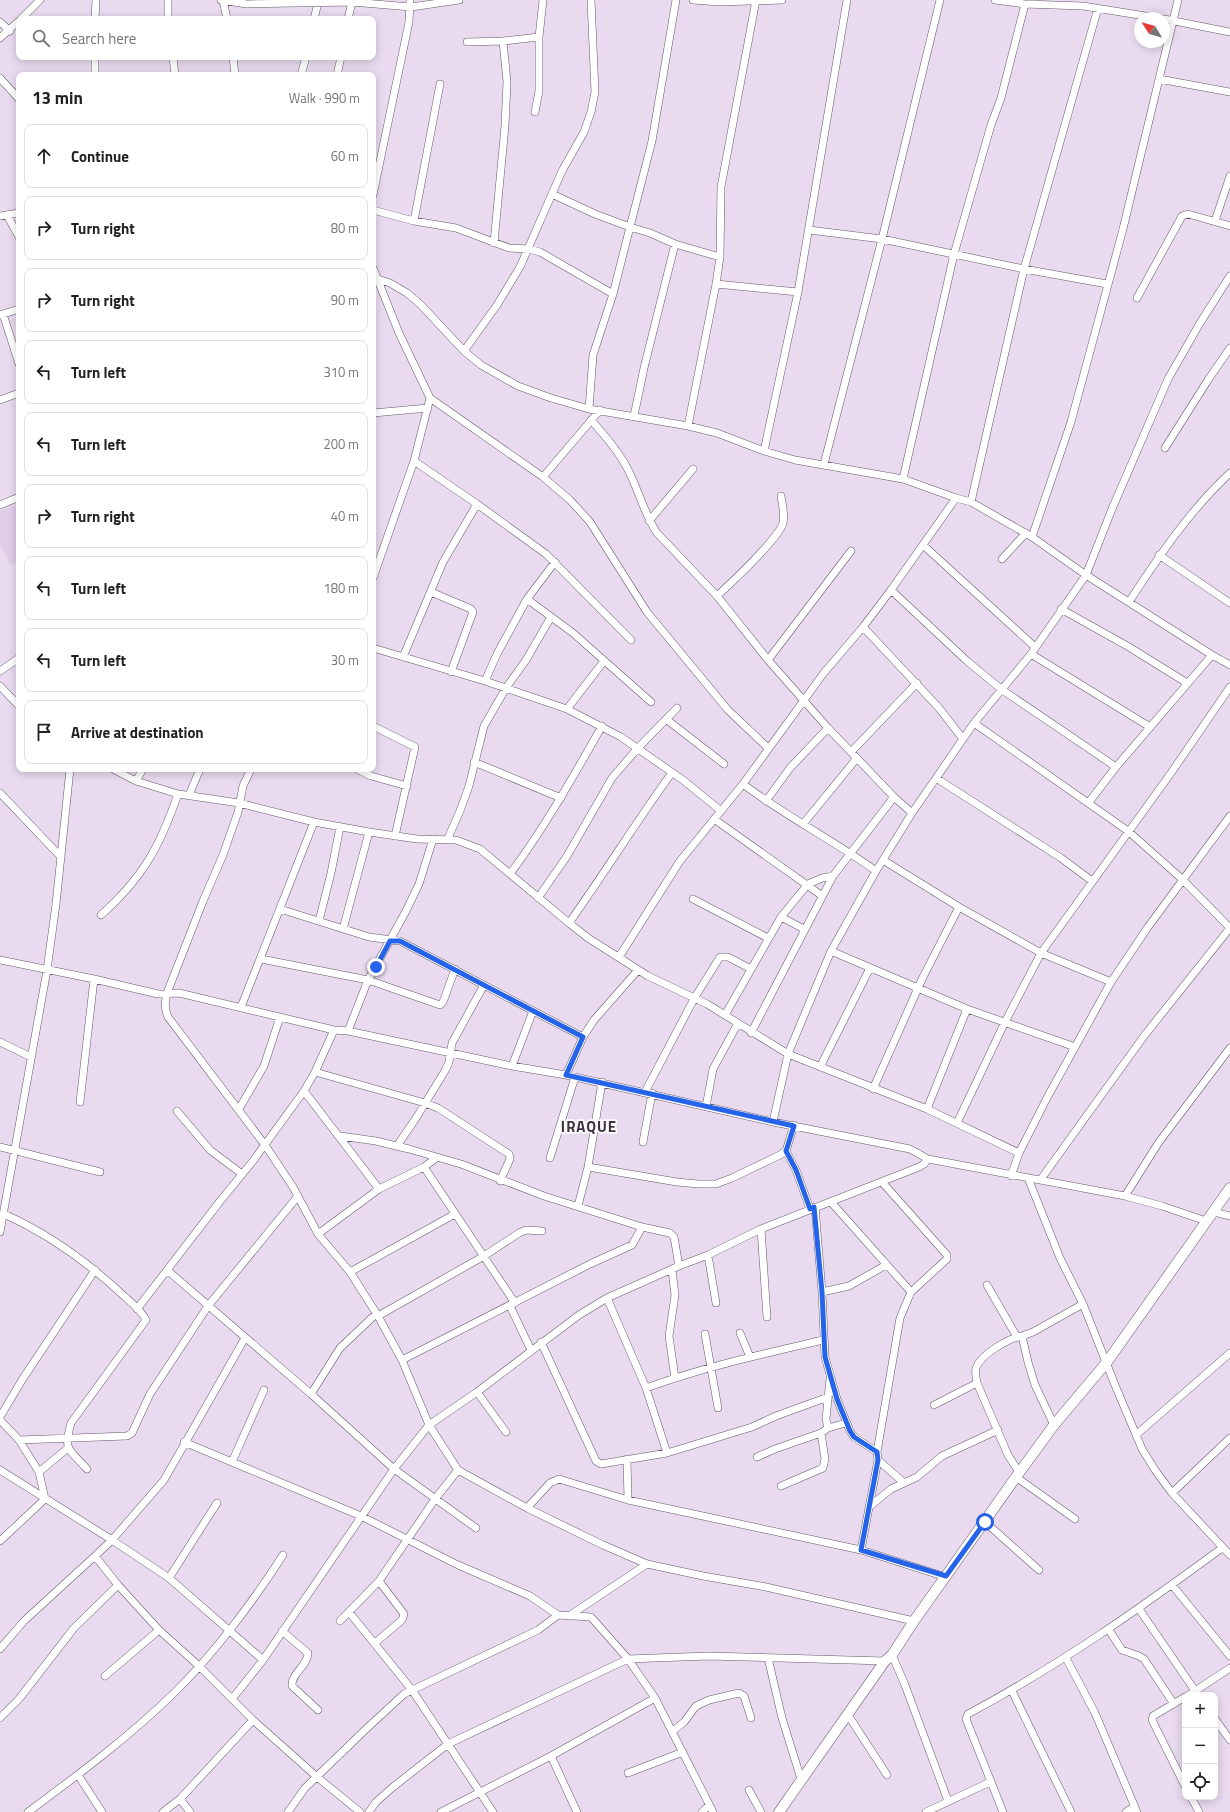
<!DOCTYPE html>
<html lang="en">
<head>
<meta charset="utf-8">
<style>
  body { margin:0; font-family:"Titillium Web",sans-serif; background:#f6f6f6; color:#222 }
  .controls { position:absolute; right:12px; bottom:12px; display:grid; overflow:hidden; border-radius:8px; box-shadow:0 2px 10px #0003 }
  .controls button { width:36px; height:36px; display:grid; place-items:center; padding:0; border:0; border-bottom:1px solid #e0e0e0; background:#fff; color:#222; font:20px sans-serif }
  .compass { position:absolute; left:1134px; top:12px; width:36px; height:36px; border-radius:50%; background:#fff; box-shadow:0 2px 10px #0003; rotate:307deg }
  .stop { position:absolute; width:12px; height:12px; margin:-9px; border:3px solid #2563eb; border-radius:50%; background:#fff }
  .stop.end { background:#2563eb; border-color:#fff; box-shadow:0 1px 4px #0008 }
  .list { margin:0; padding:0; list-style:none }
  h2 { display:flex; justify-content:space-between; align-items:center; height:52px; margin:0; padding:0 16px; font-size:17px }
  h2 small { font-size:13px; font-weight:400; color:#767676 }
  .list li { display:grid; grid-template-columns:26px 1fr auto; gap:12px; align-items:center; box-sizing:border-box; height:64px; margin:0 8px 8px; padding:0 8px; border:1px solid #e0e0e0; border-radius:8px }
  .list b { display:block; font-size:15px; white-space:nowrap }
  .list em { font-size:13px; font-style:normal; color:#767676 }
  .icon { flex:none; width:22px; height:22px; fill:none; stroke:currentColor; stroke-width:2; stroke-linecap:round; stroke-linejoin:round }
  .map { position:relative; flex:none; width:1230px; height:1812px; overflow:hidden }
  .search { position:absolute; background:#fff; box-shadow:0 2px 10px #0003; left:16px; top:16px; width:360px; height:44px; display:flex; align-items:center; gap:10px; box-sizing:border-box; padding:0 14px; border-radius:8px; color:#767676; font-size:15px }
  .panel { position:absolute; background:#fff; box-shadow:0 2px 10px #0003; left:16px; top:72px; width:360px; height:700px; border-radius:8px }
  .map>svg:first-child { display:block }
</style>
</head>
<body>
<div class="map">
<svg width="1230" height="1812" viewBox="0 0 1230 1812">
  <rect width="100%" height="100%" fill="#e9daef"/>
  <path fill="#e0cde8" d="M19 504V562L10 565 0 544V511Z"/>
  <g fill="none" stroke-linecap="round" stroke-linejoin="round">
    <g stroke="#65596a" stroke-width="8">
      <path id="street" d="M168 0V19
        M221 0 247 4 352 2 411 7 459 0
        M223 0 227 19
        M676 0 652 141 630 227 650 233 675 244 720 257
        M693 0 720 2 782 0
        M995 0 1025 4 1083 6 1158 18
        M21 19 40 0
        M95 19 96 0
        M314 19 318 3
        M348 19 352 2
        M1164 19 1230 32
        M0 22 10 31
        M0 38 19 21
        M503 41 539 37
        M467 42 503 41 507 82 505 126 494 243
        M95 57V75
        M173 57 175 75
        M233 57 235 75
        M301 75 306 57
        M337 75 341 57
        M0 78 19 99
        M1159 79 1230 92
        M535 112 539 91V37L543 0
        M552 194 595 214 630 227 613 294 593 355 589 409
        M373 195 409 22 410 0
        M373 210 414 221 456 228 509 248 529 249 540 252 613 294
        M7 215 19 237
        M0 216 19 213
        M414 221 440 84
        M1215 221 1230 176
        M809 230 882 239 1024 269 1107 284
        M373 268 399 333 430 398 543 477 570 500 590 522 647 612 728 710 768 748
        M378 279 390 283 407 293 420 304 464 351 481 365 518 386 551 398 589 409 688 426 717 433 764 451 795 460 903 479 956 498 971 502 1032 537 1086 575 1212 655 1230 665
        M716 284 798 292
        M1137 298 1182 216 1188 214 1230 226
        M3 314 19 364
        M0 315 19 309
        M464 351 497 305 520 267 562 171 584 132 591 112 595 92 591 0
        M0 400 19 393
        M373 413 428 408
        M634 416 644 368 675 244
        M591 420C606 437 622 455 631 476 640 495 645 515 657 533L717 596 768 660 828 728 894 797 912 813
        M688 426 716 284 720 257 721 187 756 0
        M1165 448 1208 380 1230 348
        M764 451 798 292 847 0
        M414 461 477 504 546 554 631 640
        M824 464 882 239 940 0
        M543 477 600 410
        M903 479 954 254 991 125 1001 98 1025 4
        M971 502 1024 269 1098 8
        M0 505 19 497
        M649 521 693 469
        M1032 537 1071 422 1123 229 1178 0
        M923 545 1035 647
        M1159 555 1230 603
        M1002 559 1026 533
        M373 578 414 461 430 398
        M891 590 967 661 1001 689 1116 767
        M431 592 471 609 473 612 451 672
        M717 596C730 584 779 538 783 523 785 514 782 504 781 496
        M527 599 573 633 651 702
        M1129 602C1159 556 1190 510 1230 473
        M1061 609 1129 647 1187 683
        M863 627 939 708 963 739
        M373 648 485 681 567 709 621 737 683 780 721 811
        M1031 654 1150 727
        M403 657 443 562 477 504
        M768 660 851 551
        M0 671 19 658
        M485 681 497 654 527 599 555 562
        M0 686 19 706
        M567 709 604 661
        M666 719 724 764
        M974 723 1128 831 1182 879 1230 928
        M373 726 415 747 395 836
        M851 752 917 683
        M474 762 561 798
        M113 769 136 781 178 794 239 803 314 822 369 832 417 839 456 840 480 849 569 923 588 938 648 976 707 1004 788 1054 927 1109 1019 1153
        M251 769 243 786 238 812 223 855 203 901 167 993C165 1003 164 1008 168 1017L265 1145 293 1187 318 1234 350 1272 378 1316 402 1360 429 1425 458 1470 527 1508 603 1545 647 1564 703 1576 766 1587 914 1621
        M357 769 371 776 407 786
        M936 778 1061 858 1092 881
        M136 781 143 769
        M743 784C785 816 833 840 876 871
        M0 793 61 857
        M189 795 200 769
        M766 801 790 768 828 728
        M1089 802 1116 767 1212 655
        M714 819 821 895
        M803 824 857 758
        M448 838 460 811 469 786 484 726 506 688 526 660 551 617
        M883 860 959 907 1041 953 1111 982
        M510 874C545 827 573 777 602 726
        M538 898 567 856 612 778 637 749 677 708
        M693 899 768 938
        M280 909 369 937 400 941 583 1037
        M101 915C143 878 160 846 178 794
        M781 917 804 929
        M319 921 331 873 340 827
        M569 923C604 874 636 822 671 774
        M343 929 369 832
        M831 951 967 1009 1075 1047
        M619 957 680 861 743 784 823 674 863 627 891 590 956 498
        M261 959 368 980 440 1005 443 1002 455 969
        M0 960 94 979 158 994 179 993 334 1030 348 1031 512 1066 566 1075 773 1122 910 1149 928 1159 1125 1196 1162 1206 1206 1221
        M241 1007 314 822
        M725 1015 781 917 808 884 822 878 833 876
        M348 1031 368 980 406 911 419 884 433 839
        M751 1033 833 876 894 797
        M0 1042 31 1057
        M512 1066 533 1011
        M820 1067 870 968
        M315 1072 425 1103 438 1108 509 1154 510 1159 500 1181
        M566 1075 583 1037 594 1020 638 970
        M873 1089 923 977 959 907
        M304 1091 379 1189
        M645 1092 695 997 720 957H728L751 969
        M80 1102 94 979
        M706 1107 713 1069 738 1023
        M239 1109 264 1066 280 1017
        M927 1109 967 1009
        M177 1111 210 1150 242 1174
        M773 1122 788 1054 831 951 876 871 912 813 974 723 1031 654 1086 575 1112 509 1168 379 1200 323 1230 276
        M957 1123 1005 1022 1041 953 1171 773 1230 687
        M340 1136 376 1141 409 1149 461 1164 544 1196 642 1227 670 1233 674 1237 679 1266
        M643 1142 652 1093
        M397 1146 418 1115 446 1069 449 1062 452 1043 484 985
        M0 1147 100 1172
        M786 1151 796 1170 810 1209
        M550 1158 575 1077
        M424 1167 515 1303
        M588 1167 677 1182 698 1184H716L732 1178 780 1155 786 1151 794 1125
        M1011 1176 1019 1153 1048 1096 1111 982 1148 927 1230 816
        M1028 1178 1060 1258 1083 1304 1115 1385 1142 1449 1155 1470 1172 1493 1230 1555
        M1041 1179 1144 1036 1230 928
        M882 1182 947 1255V1259L911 1292
        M1125 1196 1159 1142 1230 1048
        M831 1202 911 1292 900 1318 877 1452 878 1460 861 1550
        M578 1206 588 1167 602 1082
        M815 1207 822 1292 825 1357 837 1399 850 1431 854 1437 877 1452
        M1214 1212 1230 1216
        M4 1214C49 1234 90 1264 125 1297 133 1304 142 1311 146 1320L71 1423C63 1451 69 1449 87 1469
        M761 1229 767 1317
        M0 1232 47 970 56 904 70 769
        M318 1234 379 1189 424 1167 436 1158
        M708 1255 716 1303
        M167 1270 311 1394 394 1469 476 1528
        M672 1270 675 1295 669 1336 675 1378
        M350 1272 455 1214
        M987 1285 1017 1337
        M822 1292 849 1286 886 1265
        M607 1298 646 1388 667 1453
        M510 1306 531 1350
        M137 1309 221 1200 253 1161 304 1091 315 1072 334 1030
        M378 1316 484 1256 519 1233 526 1230 542 1231
        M740 1333 750 1357
        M705 1334 718 1408
        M245 1338 164 1480 112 1540 95 1556 118 1585 159 1630 199 1666 253 1720 317 1777 360 1812
        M541 1342 596 1461 601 1464 667 1453 752 1427 776 1416 828 1397
        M402 1360 590 1264 632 1245 642 1227
        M646 1388C703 1367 763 1354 823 1340
        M477 1392 506 1432
        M311 1394 340 1348 376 1314
        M934 1405 977 1383
        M0 1417 22 1380 95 1270
        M0 1420 19 1440 39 1472 45 1499 0 1541
        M1054 1425 1035 1385 1028 1362 1022 1336 1033 1332 1083 1304
        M828 1428 826 1419 830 1379
        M1136 1435 1230 1353
        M19 1440 127 1436 132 1433 150 1394 208 1306 298 1196
        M184 1442 361 1516 458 1565 530 1596 558 1615 591 1617 628 1659 655 1698 713 1812
        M757 1457 775 1449 821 1433 828 1428 846 1423
        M627 1459 628 1500
        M878 1460 903 1482
        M232 1462 264 1390
        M0 1470 112 1540 169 1578 263 1660
        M39 1472 68 1448
        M1019 1472 1008 1455 977 1383C976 1378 975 1373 976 1368 981 1354 1009 1338 1022 1336
        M1016 1477 1075 1519
        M781 1486 823 1468 825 1459 821 1433
        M1172 1493 1230 1438
        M869 1507 891 1489 917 1477 942 1456 998 1430
        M527 1508 550 1483 559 1479 628 1500 861 1550 946 1577
        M985 1522 1039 1570
        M169 1578 217 1503
        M1172 1585 1230 1656
        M1139 1609 1198 1695
        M349 1612 412 1690 493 1812
        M569 1616 647 1564
        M340 1621 379 1581 435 1499 458 1470
        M1109 1630 1122 1650 1139 1656 1144 1659 1174 1704
        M282 1631 308 1653C308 1666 291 1673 292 1686L318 1710
        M375 1643 402 1620 404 1614 379 1581
        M0 1649 24 1621 95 1556
        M892 1655 905 1685 948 1801
        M768 1658 782 1718 801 1779
        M1066 1658 1095 1713 1137 1812
        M105 1676 159 1630
        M1012 1691 1071 1812
        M1189 1695 1230 1668
        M1185 1697 1153 1716 1152 1720 1185 1786
        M232 1699 263 1660 394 1469 429 1425 477 1392 579 1315 607 1298 679 1266 708 1255 761 1229 919 1167 924 1164 928 1159
        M848 1715 887 1775
        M0 1718 19 1699 74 1628 118 1585
        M1215 1719 1230 1740
        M673 1731 684 1722 696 1706 709 1700 739 1693 744 1696 751 1718
        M551 1756 577 1812
        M628 1773 683 1752
        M78 1775 102 1812
        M749 1790 761 1812
        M1191 1797 1199 1812
        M180 1799 190 1812
        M28 1812C78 1775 129 1737 174 1693 213 1655 253 1602 283 1555
        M163 1812 180 1799 253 1720
        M288 1812 305 1788 365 1730 404 1694 538 1630 558 1615
        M369 1812 376 1802 393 1787 448 1744 628 1659 708 1656 885 1661
        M441 1812 551 1756 655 1698
        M702 1812 709 1805
        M926 1812 990 1782
        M1003 1812 966 1719 968 1714C1060 1665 1139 1609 1222 1548
        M1126 1812 1134 1807"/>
    </g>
    <g stroke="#65596a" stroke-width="11">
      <path id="secondary" d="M779 1812 885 1661 892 1655 914 1621 1016 1477 1054 1425 1107 1362 1230 1188"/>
    </g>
    <use href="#street" stroke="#fff" stroke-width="7"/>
    <use href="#secondary" stroke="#fff" stroke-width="10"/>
  </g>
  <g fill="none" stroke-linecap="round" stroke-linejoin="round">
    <path stroke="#2563eb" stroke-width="5" d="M376 967 390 941H400L583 1037 566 1075 794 1126 786 1151 796 1170 810 1209 814 1207 822 1292 825 1357 837 1399 850 1431 854 1437 877 1452 878 1460 861 1550 946 1576 985 1522"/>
  </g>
  <g text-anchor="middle" stroke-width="3.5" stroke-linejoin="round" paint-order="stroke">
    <g font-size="15" font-weight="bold" letter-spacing="1" fill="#403444" stroke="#fff">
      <text x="589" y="1132">IRAQUE</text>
    </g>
  </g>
</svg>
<div class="controls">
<button>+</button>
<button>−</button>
<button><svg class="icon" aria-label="locate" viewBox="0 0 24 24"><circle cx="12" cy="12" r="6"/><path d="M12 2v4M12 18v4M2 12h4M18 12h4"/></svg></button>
</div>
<svg class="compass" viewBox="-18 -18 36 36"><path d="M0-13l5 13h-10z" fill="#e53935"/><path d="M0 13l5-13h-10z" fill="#767676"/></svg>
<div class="stop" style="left:985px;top:1522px"></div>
<div class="stop end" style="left:376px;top:967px"></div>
<div class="search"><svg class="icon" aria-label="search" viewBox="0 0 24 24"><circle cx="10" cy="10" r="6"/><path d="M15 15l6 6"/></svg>Search here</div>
<section class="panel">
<h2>13 min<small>Walk · 990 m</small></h2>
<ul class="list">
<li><svg class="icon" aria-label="ahead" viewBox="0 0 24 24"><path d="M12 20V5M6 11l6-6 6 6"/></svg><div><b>Continue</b></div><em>60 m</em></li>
<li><svg class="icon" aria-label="right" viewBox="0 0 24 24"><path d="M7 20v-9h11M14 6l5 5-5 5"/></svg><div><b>Turn right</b></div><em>80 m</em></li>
<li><svg class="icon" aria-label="right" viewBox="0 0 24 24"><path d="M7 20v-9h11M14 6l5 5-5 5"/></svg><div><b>Turn right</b></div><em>90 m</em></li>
<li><svg class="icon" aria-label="left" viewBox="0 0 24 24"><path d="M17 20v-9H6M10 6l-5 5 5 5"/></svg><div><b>Turn left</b></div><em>310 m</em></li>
<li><svg class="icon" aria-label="left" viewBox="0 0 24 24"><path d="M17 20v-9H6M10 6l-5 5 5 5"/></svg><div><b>Turn left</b></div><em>200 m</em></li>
<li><svg class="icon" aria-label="right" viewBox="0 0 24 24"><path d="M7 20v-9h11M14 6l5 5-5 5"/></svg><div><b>Turn right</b></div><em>40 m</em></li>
<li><svg class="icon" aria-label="left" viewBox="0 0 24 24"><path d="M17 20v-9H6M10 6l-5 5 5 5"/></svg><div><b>Turn left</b></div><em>180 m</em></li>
<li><svg class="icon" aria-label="left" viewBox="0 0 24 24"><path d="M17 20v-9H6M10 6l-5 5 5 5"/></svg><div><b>Turn left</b></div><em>30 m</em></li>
<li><svg class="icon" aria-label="arrive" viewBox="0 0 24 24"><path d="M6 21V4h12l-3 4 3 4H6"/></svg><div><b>Arrive at destination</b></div></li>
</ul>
</section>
</div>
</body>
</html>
